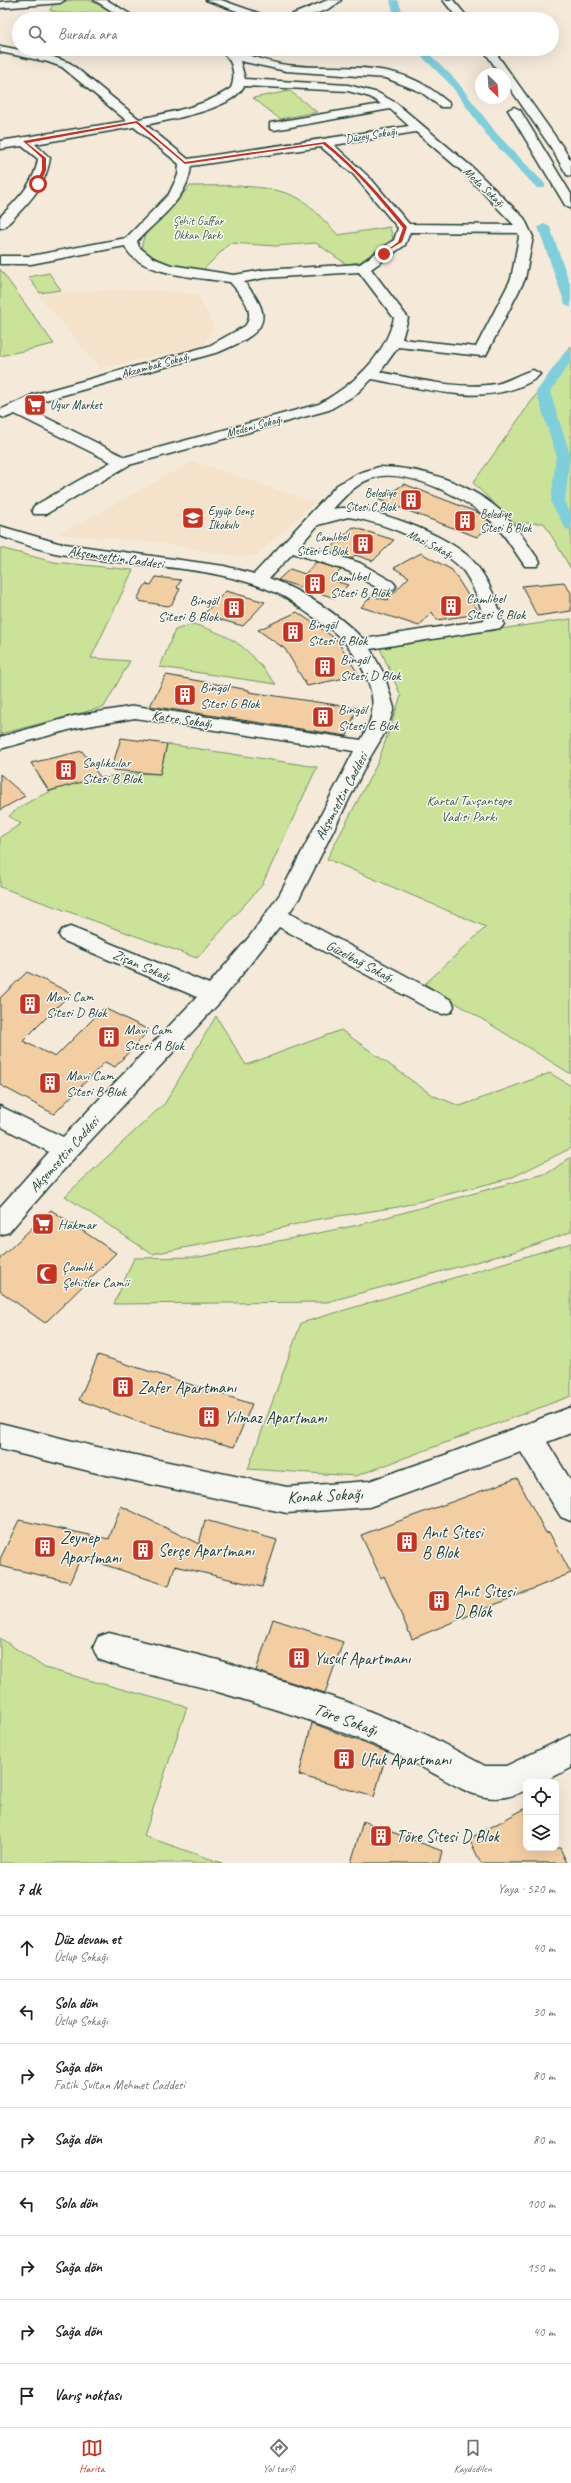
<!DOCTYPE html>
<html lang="tr">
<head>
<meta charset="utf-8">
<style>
  body { margin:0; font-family:Caveat,sans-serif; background:#f6f6f6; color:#202124 }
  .controls { position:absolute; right:12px; bottom:12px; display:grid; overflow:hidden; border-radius:8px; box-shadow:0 4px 16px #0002 }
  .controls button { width:36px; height:36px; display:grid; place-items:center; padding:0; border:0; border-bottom:1px solid #e0e0e0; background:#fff; color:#202124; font:20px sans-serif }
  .compass { position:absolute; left:475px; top:68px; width:36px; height:36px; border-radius:50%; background:#fff; box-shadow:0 4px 16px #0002; rotate:155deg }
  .stop { position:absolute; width:12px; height:12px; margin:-9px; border:3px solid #c8321e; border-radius:50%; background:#fff }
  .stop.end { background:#c8321e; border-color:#fff; box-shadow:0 1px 4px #0008 }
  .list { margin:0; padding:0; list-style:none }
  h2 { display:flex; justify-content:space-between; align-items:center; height:52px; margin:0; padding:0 16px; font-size:17px }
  h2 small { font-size:13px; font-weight:400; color:#757577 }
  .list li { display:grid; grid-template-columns:26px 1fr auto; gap:12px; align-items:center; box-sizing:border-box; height:64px; padding:0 16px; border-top:1px solid #e0e0e0 }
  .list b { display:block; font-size:15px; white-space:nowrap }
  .list p { margin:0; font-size:13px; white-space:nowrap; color:#757577 }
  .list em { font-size:13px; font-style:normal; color:#757577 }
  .icon { flex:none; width:22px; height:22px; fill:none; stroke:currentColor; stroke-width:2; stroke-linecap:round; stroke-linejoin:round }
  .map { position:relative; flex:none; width:571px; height:1863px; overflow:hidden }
  .search { position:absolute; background:#fff; box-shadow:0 4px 16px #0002; left:12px; right:12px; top:12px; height:44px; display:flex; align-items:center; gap:10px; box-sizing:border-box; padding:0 14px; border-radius:22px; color:#757577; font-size:15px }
  .sheet { height:564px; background:#fff }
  nav { display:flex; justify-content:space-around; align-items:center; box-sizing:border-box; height:56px; border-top:1px solid #e0e0e0; background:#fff; font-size:11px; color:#757577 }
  nav a { display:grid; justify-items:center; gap:2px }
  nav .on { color:#c8321e }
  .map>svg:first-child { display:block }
</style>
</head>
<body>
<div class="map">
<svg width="571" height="1863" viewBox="0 0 571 1863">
  <rect width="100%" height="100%" fill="#f5eada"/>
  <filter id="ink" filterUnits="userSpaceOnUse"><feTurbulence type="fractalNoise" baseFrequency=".025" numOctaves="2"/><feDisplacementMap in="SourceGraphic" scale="8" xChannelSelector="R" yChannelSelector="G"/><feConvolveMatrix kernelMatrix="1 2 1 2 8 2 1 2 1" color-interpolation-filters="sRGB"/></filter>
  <g filter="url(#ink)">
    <path fill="#f5e2ca" d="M75 0H89L126 19H40L55 2Z
      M68 49H153L130 54Z
      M118 289 181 292 199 296 213 326 204 345 100 369 38 295Z
      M193 461 315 502 258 554 246 558 153 542 59 534Z"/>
    <path fill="#cae399" stroke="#749066" d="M75 0H89L125 18C113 21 107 13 97 13 83 14 63 16 50 10L55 2Z
      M290 91 317 112 280 119 253 98Z
      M189 186C221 186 279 182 306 203 317 212 328 225 338 235L390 227 393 239 360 262 346 264 316 243 275 246 230 243 203 270C180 267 159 265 142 248 140 227 178 205 189 186Z
      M0 269 54 344 0 356Z
      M49 273 61 290 40 293 28 277Z
      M571 346V569L544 523H514L473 483Z
      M0 548 54 562 133 570 91 658 130 661 104 707 0 734Z
      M571 619V1074L425 984 486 927 327 859 378 762 401 696 379 646Z
      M193 624C239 638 247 648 276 684L160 667 175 630Z
      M167 744 317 767 262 885 197 958 0 887V837L21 824 9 816C45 784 113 771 160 774Z
      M216 1016 246 1065 341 1030 432 1095 460 1106 550 1073 571 1086V1148L511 1178 398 1207 313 1220 261 1233 152 1254 65 1196 165 1103Z
      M571 1157V1232L517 1251 327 1302 114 1304 134 1258 199 1257 358 1225 548 1173Z
      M571 1243V1396L356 1476 248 1469 301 1323Z
      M0 1638 45 1668 187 1707 144 1836 222 1863H0Z"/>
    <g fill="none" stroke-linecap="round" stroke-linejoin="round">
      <path fill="#7fcedc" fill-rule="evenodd" d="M390 0H398L405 19H395Z
        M414 49H424L456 80 497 134 545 184V188H537L489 138 450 84Z
        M544 224 550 227 571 287V308L565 304 538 227Z
        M571 348V361L550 392 570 454 565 503 571 513V530L566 529 551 503 556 454 536 392 567 349Z"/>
    </g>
    <path fill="#f4cea3" stroke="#1f3d34" d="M404 484 479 513 492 524 477 537 379 500Z
      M353 527 394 540 373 561 355 555 352 559 328 551Z
      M421 553 452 570 480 614 437 620 432 612 419 626 361 607 372 596 387 600 409 577 394 568Z
      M316 562 341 570 331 580 348 585 335 598 278 580 290 569 305 574Z
      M156 577 181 580 177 588 180 589 172 604 168 606 139 601 140 599H137L146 584 151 585Z
      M564 582 571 593V611L537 616 522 586Z
      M226 591 265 602 243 626 203 615Z
      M297 612 336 639 359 675 307 686 285 649 258 630Z
      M166 675 249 690V692L357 708 347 736 150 706Z
      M121 738 167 744 160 774 111 770Z
      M82 751 100 777 49 791 31 763Z
      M0 774 25 796 0 810Z
      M27 972 71 993 23 1041 55 1057 104 1008 149 1030 115 1067 105 1062 54 1114 0 1085V998Z
      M51 1210 116 1253 45 1323 0 1291V1258Z
      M98 1355 252 1404 234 1447 147 1425 79 1400Z
      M517 1478 546 1533 549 1532 571 1573 412 1639 384 1576 381 1578 361 1535Z
      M121 1506 199 1544 205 1520 277 1540 262 1587 175 1566 169 1586 81 1557 70 1582 0 1566V1559L19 1520 109 1539Z
      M273 1619 343 1642 325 1693 256 1671Z
      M312 1723 387 1752 374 1797 299 1775Z
      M526 1808V1848H560L567 1863H481L469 1839Z
      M363 1821 442 1851 439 1863H351Z"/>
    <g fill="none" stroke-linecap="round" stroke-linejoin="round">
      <g stroke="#1f3d34" stroke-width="3">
        <path id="minor" d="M23 0H65L60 3 0 8V2Z
          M94 0H107L138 19H125Z
          M206 0H221L275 19H259Z
          M328 0H341C330 13 297 19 281 19Z
          M0 46 51 56 70 63 139 119C171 112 204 107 231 88 235 79 234 65 227 57 225 54 220 53 218 49 238 49 259 60 280 64 322 71 369 61 410 78 425 84 437 93 449 103V107H441L421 92 386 78 286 71 240 61 245 79 348 85 378 93 396 103 473 168 524 218 533 237 525 279 486 355 481 356 398 347 380 372C417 379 457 390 496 384 510 381 520 373 533 370L540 374C537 378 533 380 528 383 481 407 421 388 372 379L355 395 329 410 129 465 46 514H34L32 510 34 506 111 462 15 414 5 418 0 416V410L32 395 209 346 245 326C257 311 240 294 230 282 203 278 136 275 125 246L31 264H0V256H31L126 238 169 194 178 175 179 164 134 127 35 144 50 158C46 188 25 206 5 227L0 228V217C17 199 34 185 38 159L22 146 0 149V141L127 121 62 67 48 62 0 52ZM244 86 348 91 370 97 381 104 270 123V129L274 130 390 109 409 126 188 159 146 125C171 119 232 110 244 86ZM416 132 465 174 514 225 409 224 372 180 334 145ZM321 147 353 174 398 228 394 240 360 264 264 270 234 275 171 265 153 258 139 247 137 241C158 219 188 199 191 166ZM410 232 518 233 519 237 511 279 476 347 402 339 408 318 371 269 405 245ZM359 272 394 318C384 358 354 384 319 404L125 457 27 408 42 401 219 352C261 334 279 322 244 282L264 278Z
          M379 467C423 467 473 484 505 515 518 529 529 546 540 562L537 566H525C514 551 505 534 492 522 468 499 410 469 376 477 357 482 345 496 333 509 365 502 451 536 473 561 489 579 497 602 504 624L501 628 495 629 370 649 384 674 394 708 387 729 369 759 300 897 289 913 451 1000 454 1006 451 1012 443 1014 435 1012 279 927 221 1001 75 1157 9 1232 0 1235V1207L49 1152 0 1126V1106L63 1137 197 997 62 940 59 935 62 930 70 927 78 930 209 984 250 936 280 894 354 751 135 718 76 728 0 749V737L74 716 135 706 361 740C377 714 376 694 361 666 347 640 333 630 309 614 300 608 291 600 281 595 212 562 129 568 55 553 37 549 18 542 0 536V526L58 543 224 566 254 574 337 485 359 473ZM348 517C380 521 437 544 460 567 473 581 479 603 485 620L363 639C337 613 304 592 269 578L293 553 348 571 381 590H393L396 586 393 582 360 563 301 544 318 525Z
          M571 1407V1433L547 1442 571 1481V1521L561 1517 521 1452 369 1507 287 1513 97 1473 0 1449V1423L97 1447 287 1487 369 1481 445 1455Z
          M109 1633 218 1660 347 1702 427 1735 485 1766H506L571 1735V1768L543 1782H526V1790C488 1809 464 1790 431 1772 365 1736 290 1713 218 1692 179 1680 136 1674 98 1659L93 1648 98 1637Z"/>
      </g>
      <g stroke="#1f3d34" stroke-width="3">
        <path id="highway" d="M443 0H453L469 19H458Z
          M483 49H493L562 146 571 161V176L567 175 550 146 505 81V74H500Z
          M514 107 520 110 571 194V209L565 205 508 110Z"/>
      </g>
      <use href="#minor" fill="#f6f6f2" fill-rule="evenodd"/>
      <use href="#highway" fill="#f6f6f2" fill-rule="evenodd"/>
    </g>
  </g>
  <path fill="#c8321e" d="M137 121 185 162 325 142C356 167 381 196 407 227L402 242 382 254 398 242 403 228C378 197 354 168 323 144L185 164 136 123 27 143 46 158V170L40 184H36L42 170V158L23 141Z"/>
  <defs>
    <g id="supermarket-square" transform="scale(1.15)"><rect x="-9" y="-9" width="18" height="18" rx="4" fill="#c8321e" stroke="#f6f6f2"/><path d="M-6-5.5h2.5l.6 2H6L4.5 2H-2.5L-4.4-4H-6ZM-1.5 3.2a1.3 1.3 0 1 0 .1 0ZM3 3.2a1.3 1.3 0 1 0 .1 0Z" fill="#fff"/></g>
    <g id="building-square" transform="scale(1.15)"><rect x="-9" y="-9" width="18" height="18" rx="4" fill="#c8321e" stroke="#f6f6f2"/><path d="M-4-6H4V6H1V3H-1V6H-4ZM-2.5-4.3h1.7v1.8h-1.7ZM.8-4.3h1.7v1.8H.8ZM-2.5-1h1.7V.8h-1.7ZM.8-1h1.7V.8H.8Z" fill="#fff"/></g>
    <g id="school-square" transform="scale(1.15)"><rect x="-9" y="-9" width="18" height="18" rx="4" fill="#c8321e" stroke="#f6f6f2"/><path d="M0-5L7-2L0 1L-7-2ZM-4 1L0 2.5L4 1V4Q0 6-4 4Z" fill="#fff"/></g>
    <g id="mosque-square" transform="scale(1.15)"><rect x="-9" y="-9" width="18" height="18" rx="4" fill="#c8321e" stroke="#f6f6f2"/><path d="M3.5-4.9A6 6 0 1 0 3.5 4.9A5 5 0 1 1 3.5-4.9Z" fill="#fff"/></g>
  </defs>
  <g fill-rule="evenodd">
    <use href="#supermarket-square" x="35" y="405"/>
    <use href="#building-square" x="411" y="500"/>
    <use href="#school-square" x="193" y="518"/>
    <use href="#building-square" x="465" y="521"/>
    <use href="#building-square" x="363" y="544"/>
    <use href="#building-square" x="315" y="584"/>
    <use href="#building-square" x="451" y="606"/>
    <use href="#building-square" x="234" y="608"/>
    <use href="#building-square" x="293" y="632"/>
    <use href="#building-square" x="325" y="667"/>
    <use href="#building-square" x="185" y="695"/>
    <use href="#building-square" x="323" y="717"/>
    <use href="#building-square" x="66" y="770"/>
    <use href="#building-square" x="30" y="1004"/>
    <use href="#building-square" x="109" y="1037"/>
    <use href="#building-square" x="50" y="1083"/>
    <use href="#supermarket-square" x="43" y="1224"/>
    <use href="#mosque-square" x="47" y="1274"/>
    <use href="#building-square" x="123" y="1387"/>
    <use href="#building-square" x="209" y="1417"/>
    <use href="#building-square" x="407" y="1542"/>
    <use href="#building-square" x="45" y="1547"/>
    <use href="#building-square" x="143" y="1550"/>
    <use href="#building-square" x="439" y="1601"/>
    <use href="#building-square" x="299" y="1658"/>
    <use href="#building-square" x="344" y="1759"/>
    <use href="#building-square" x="381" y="1836"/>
  </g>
  <g text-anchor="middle" stroke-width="3" stroke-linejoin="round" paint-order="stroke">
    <g font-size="12" fill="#1f3d34" stroke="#f6f6f2">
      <text transform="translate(371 135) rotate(-9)" y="4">Düzey Sokağı</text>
      <text transform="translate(484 187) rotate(44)" y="4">Moda Sokağı</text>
      <text transform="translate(155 365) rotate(-15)" y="4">Akzambak Sokağı</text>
      <text transform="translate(254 426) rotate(-15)" y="4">Medeni Sokağı</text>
      <text transform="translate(430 544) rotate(27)" y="4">Mazi Sokağı</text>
    </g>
    <g font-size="12" fill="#415e48" stroke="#f6f6f2">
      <text x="198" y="225">Şehit Gaffar<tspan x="198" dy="14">Okkan Parkı</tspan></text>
    </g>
    <g font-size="12" fill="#1f3d34" stroke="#f6f6f2" text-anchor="start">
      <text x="50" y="409">Ugur Market</text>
      <text x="396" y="497" text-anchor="end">Belediye<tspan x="396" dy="14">Sitesi C Blok</tspan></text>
      <text x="208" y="515">Eyyüp Genç<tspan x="208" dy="14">İlkokulu</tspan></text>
      <text x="480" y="518">Belediye<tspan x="480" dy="14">Sitesi B Blok</tspan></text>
      <text x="348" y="541" text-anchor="end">Camlıbel<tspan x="348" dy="14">Sitesi E Blok</tspan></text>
    </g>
    <g font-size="14" fill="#1f3d34" stroke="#f6f6f2">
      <text transform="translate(116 557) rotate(8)" y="5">Akşemsettin Caddesi</text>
      <text transform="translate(182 719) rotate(8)" y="5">Katre Sokağı</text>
      <text transform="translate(341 796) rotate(-62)" y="5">Akşemsettin Caddesi</text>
      <text transform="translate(360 961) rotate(28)" y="5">Güzelbağ Sokağı</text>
      <text transform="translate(142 965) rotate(23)" y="5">Zişan Sokağı</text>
      <text transform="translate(64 1154) rotate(-48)" y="5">Akşemsettin Caddesi</text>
    </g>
    <g font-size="14" fill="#1f3d34" stroke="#f6f6f2" text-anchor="start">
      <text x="330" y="581">Camlıbel<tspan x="330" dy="16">Sitesi B Blok</tspan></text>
      <text x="466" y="603">Camlıbel<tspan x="466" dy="16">Sitesi C Blok</tspan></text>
      <text x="218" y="605" text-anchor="end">Bingöl<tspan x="218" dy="16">Sitesi B Blok</tspan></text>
      <text x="308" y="629">Bingöl<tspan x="308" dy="16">Sitesi C Blok</tspan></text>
      <text x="340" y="664">Bingöl<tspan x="340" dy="16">Sitesi D Blok</tspan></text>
      <text x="200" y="692">Bingöl<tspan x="200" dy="16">Sitesi G Blok</tspan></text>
      <text x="338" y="714">Bingöl<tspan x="338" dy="16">Sitesi E Blok</tspan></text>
      <text x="82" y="767">Saglıkcılar<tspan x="82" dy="16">Sitesi B Blok</tspan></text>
      <text x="46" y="1001">Mavi Cam<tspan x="46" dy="16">Sitesi D Blok</tspan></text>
      <text x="124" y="1034">Mavi Cam<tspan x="124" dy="16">Sitesi A Blok</tspan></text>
      <text x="66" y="1080">Mavi Cam<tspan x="66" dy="16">Sitesi B Blok</tspan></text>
      <text x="58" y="1229">Hakmar</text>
      <text x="62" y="1271">Çamlık<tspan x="62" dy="16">Şehitler Camii</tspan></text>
    </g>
    <g font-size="14" fill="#415e48" stroke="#f6f6f2">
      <text x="469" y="805">Kartal Tavşantepe<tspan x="469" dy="16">Vadisi Parkı</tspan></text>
    </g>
    <g font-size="17" fill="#1f3d34" stroke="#f6f6f2" text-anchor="start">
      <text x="138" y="1393">Zafer Apartmanı</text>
      <text x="224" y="1423">Yılmaz Apartmanı</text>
      <text x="422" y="1538">Anıt Sitesi<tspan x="422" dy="20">B Blok</tspan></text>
      <text x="60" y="1543">Zeynep<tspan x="60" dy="20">Apartmanı</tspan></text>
      <text x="158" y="1556">Serçe Apartmanı</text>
      <text x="454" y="1597">Anıt Sitesi<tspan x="454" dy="20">D Blok</tspan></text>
      <text x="314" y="1664">Yusuf Apartmanı</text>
      <text x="360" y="1765">Ufuk Apartmanı</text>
      <text x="396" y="1842">Töre Sitesi D Blok</text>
    </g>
    <g font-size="17" fill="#1f3d34" stroke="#f6f6f2">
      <text transform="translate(325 1495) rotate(-3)" y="6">Konak Sokağı</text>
      <text transform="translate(346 1719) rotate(20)" y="6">Töre Sokağı</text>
    </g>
  </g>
</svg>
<div class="controls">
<button><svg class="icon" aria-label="locate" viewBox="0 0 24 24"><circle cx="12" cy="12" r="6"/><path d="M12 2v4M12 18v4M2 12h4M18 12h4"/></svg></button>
<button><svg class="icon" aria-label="layers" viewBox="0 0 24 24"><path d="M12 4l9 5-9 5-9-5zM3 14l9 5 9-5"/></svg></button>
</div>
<svg class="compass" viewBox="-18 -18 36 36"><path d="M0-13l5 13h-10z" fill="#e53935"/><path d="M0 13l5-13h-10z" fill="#757577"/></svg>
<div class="stop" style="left:38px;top:184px"></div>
<div class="stop end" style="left:384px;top:254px"></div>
<div class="search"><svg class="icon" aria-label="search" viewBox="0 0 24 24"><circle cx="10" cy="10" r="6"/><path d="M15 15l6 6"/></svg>Burada ara</div>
</div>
<section class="sheet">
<h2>7 dk<small>Yaya · 520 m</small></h2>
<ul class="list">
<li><svg class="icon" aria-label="ahead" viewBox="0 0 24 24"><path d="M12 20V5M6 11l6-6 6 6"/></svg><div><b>Düz devam et</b><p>Üslup Sokağı</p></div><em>40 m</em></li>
<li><svg class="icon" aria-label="left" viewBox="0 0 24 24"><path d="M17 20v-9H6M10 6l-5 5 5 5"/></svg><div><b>Sola dön</b><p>Üslup Sokağı</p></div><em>30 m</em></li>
<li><svg class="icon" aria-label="right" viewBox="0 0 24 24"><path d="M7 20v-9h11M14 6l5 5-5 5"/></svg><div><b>Sağa dön</b><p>Fatih Sultan Mehmet Caddesi</p></div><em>80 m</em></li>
<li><svg class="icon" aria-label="right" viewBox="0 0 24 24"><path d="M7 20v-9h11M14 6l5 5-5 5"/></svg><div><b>Sağa dön</b></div><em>80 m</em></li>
<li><svg class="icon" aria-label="left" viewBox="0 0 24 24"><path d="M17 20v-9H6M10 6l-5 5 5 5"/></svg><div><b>Sola dön</b></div><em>100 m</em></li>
<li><svg class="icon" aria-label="right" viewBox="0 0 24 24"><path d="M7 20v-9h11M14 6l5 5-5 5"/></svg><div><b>Sağa dön</b></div><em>150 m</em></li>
<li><svg class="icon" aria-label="right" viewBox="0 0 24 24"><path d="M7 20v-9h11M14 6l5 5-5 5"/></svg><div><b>Sağa dön</b></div><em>40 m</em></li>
<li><svg class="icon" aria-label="arrive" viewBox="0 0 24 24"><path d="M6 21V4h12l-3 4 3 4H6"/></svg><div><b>Varış noktası</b></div></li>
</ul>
</section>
<nav>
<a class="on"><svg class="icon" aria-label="map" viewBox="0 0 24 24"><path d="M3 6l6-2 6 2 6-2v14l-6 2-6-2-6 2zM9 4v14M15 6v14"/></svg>Harita</a>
<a><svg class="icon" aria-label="directions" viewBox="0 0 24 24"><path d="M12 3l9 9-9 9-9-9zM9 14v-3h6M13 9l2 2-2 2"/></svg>Yol tarifi</a>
<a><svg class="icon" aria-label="saved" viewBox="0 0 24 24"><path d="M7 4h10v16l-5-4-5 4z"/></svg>Kaydedilen</a>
</nav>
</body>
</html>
